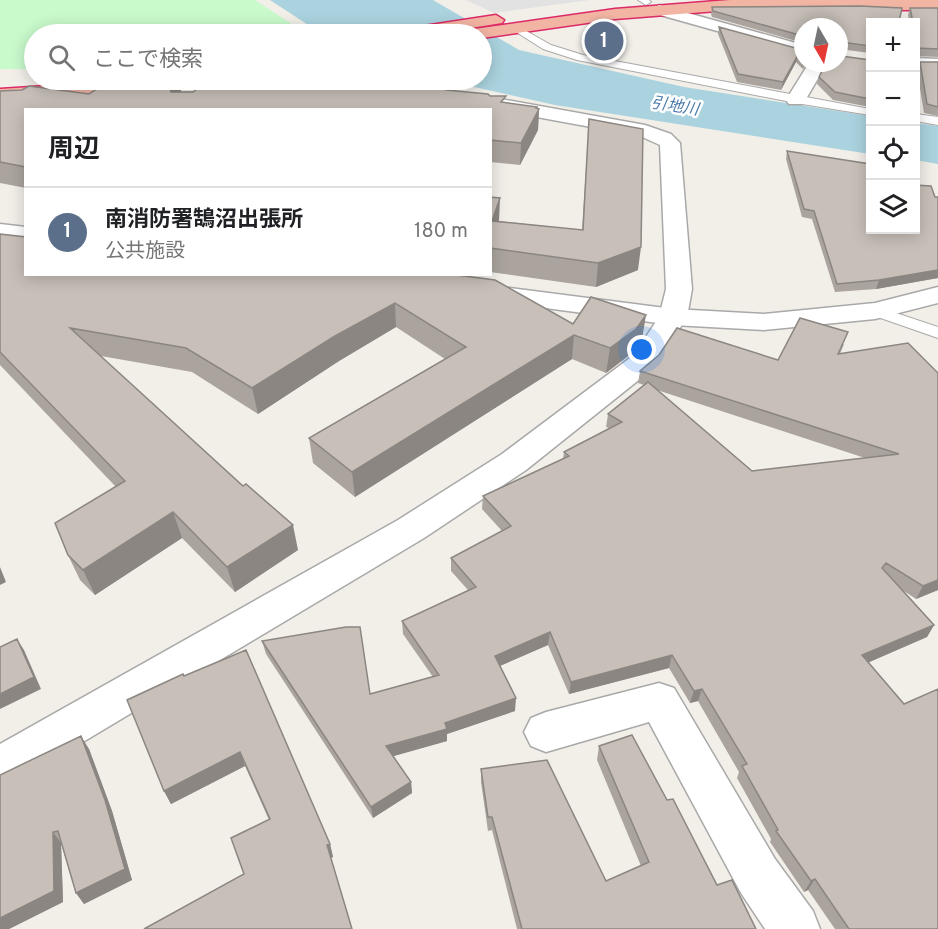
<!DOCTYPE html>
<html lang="ja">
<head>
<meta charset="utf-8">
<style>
  body { margin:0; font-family:Overpass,"Noto Sans JP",sans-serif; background:#f2f2f2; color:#202124 }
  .controls { position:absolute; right:18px; top:18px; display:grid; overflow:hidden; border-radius:0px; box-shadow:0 3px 15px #0003 }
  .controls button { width:54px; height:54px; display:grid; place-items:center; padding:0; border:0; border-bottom:2px solid #e0e0e0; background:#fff; color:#202124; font:30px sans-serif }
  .compass { position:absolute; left:794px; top:18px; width:54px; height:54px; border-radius:50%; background:#fff; box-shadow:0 3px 15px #0003; rotate:171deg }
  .you { position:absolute; left:642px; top:350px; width:21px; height:21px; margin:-15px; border:4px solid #fff; border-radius:50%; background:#1a73e8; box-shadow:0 0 0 9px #1a73e833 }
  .badge { display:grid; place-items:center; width:39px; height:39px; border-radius:50%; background:#d93025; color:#fff; font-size:20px; font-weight:700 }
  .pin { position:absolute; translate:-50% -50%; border:3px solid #fff; box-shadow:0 2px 6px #0006 }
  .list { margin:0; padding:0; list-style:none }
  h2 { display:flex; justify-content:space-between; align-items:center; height:78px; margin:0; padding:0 24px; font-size:26px }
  h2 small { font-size:20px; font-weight:400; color:#757577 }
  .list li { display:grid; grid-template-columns:39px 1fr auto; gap:18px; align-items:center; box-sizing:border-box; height:90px; padding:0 24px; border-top:2px solid #e0e0e0 }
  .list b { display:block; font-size:22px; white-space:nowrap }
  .list p { margin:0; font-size:20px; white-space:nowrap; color:#757577 }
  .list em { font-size:20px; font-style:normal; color:#757577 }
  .icon { flex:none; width:33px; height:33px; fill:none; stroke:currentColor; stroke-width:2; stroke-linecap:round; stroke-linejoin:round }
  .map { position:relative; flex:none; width:938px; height:929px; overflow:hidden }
  .search { position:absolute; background:#fff; box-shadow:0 3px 15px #0003; left:24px; top:24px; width:468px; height:66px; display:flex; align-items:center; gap:15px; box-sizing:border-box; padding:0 21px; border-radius:33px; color:#757577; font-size:22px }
  .panel { position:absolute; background:#fff; box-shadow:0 3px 15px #0003; left:24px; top:108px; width:468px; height:168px; border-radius:0px }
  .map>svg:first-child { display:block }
</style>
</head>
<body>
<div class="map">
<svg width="938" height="929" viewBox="0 0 938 929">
  <rect width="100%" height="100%" fill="#f2efe9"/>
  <path fill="#c8facc" d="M0 0H255L301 30H309L315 34H34V69H0Z"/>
  <path fill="#e2e2e2" d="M466 0H590L494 13Z"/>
  <path fill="#aad3df" d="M270 0H433L519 50 684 87 870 116V154L555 105 452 82 442 80H482V34H322Z
    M916 123 938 126V164L916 160Z"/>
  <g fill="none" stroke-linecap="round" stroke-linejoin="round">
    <g stroke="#a9a9a9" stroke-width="2">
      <path id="service" d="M638 0H649L651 2 646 5Z
        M516 25 551 45 583 55 870 109V115L796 103 577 60 543 49 513 30V26Z
        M916 114 938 117V125L916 121Z
        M875 306 938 327V338L869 314 867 311Z"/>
    </g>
    <g stroke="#a9a9a9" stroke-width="3">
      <path id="minor" d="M659 5 803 45V55L653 13 651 10Z
        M916 58 938 59V69L916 68Z
        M809 63H827L803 104H789L786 100Z
        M495 98 645 125 671 134 680 143 692 289 687 317 655 367 526 470 424 538 16 782 0 788V744L398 520 502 454 634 355 659 317 666 289 660 145 640 136 488 108 485 104 488 100Z
        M659 683 674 688 775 859 813 911 820 929H765L741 893 649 722 546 752 531 746 524 732 531 718 546 712Z"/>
    </g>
    <g stroke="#a9a9a9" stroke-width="3">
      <path id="tertiary" d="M0 224 26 227V241L0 238Z
        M479 284 673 309 764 314 875 303 938 287V303L875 319 764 330 673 325 470 298 466 292 470 286Z"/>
    </g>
    <g stroke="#dc2a67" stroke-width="3">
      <path id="trunk" d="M730 0H938V10H730L615 19 482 38V34H466L474 29 615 9Z
        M496 15 504 20 502 23 433 34H396L404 29Z
        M139 80H197L195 84 188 86 102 95 0 101V89Z"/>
    </g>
    <use href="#service" fill="#fff" fill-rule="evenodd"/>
    <use href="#minor" fill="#fff" fill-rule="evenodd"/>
    <use href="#tertiary" fill="#fff" fill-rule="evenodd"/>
    <use href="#trunk" fill="#f2b4a3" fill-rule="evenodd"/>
  </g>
  <path fill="#aba49e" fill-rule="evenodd" d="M712 7 870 22V53L839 49 803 27V43L712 17 711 14Z
    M910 8H938V57L915 56V22H909L908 15Z
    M719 27 803 50V63H807L803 69 796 62 781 90 737 82 718 34Z
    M841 56 870 60V107L833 100 817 84 819 77Z
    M920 62H938V116L924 113 917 70Z
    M179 80 181 92 452 84V90L490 96 505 103 539 109 538 130 520 165 490 162V110H26V188L0 183V91L89 94Z
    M589 119 638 270 596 287 490 272V197L499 221 582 230Z
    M787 151 870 230 935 197H938V278L876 289 835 292 812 219 802 217 786 159Z
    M0 234 26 274H449L573 324 642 339 632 353 606 373 572 359 355 497 313 463 309 438 445 359 396 327 339 361 258 414 192 372 101 356 298 550 235 592 182 538 95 595 80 580 68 555 116 487 0 365Z
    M844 344 840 354 938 373V590L916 599 904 591 934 625 927 637 868 662 938 929H835L808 890 804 892 770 842 771 839 737 778 739 772 698 701 690 703 669 668 569 694 548 645 500 666 515 711 447 734V741L393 756 411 782 412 793 373 818 266 654 262 641 370 694 433 677 403 634 402 621 468 590 451 571V558L502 531 482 509 483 496 563 459 564 452 609 428 606 427 608 414 644 385 638 383 640 371 778 360ZM657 390 865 458 752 471Z
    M184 676 330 844 333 857 244 874 269 820 245 766 171 804 164 791Z
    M599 746 667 800 717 885 756 929H517L492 830 488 831 481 782V769L606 881 641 866 597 760Z
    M89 749 112 811 132 880 84 904 76 893 61 843 63 902 9 929Z"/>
  <path fill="#8b8681" d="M798 55 796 62 781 90 783 82Z
    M179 80 183 100 174 108 170 88Z
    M452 84V104L446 90Z
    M537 107V112L539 109 538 130 520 165 521 143Z
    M500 198 499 221H492Z
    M641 247 638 270 596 287 598 263Z
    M938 270V278L876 289 879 280Z
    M395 303 396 327 339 361 258 414 252 388 335 336Z
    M646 315 642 339 632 353 606 373 610 348Z
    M574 335 572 359 355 497 352 472Z
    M173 512 182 538 95 595 83 570Z
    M293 525 298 550 235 592 227 567Z
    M0 567 6 582 0 585Z
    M938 580V590L916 599 923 586Z
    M934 625 927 637 856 668 862 655Z
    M550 632 548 645 495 668V656Z
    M17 639 24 650 41 689 0 709V694Z
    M672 655 669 668 569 694 571 682Z
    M702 689 698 701 690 703 694 691Z
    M516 698 515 711 447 734V741L387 758 386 746 445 723Z
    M81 736 89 749 112 811 132 880 84 904 76 893Z
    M240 752 245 766 171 804 164 791Z
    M411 782 412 793 373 818 371 807Z
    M53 832 61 843 63 902 9 929H0V918Z
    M330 844 333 857 331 858 327 845Z
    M815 879 808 890 804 892 811 881Z"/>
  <path fill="#c7bfb8" stroke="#8b8681" stroke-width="1.5" d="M860 6 902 8 899 22H870V46L841 42 839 44V27H803V36L713 11 712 7Z
    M910 8H938V49L917 48 915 38V22H913Z
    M719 27 803 50V60L798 55 783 82 738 74Z
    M839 54 841 56 870 60V99L835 92 819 77 826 63H839Z
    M920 62H938V107L927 104Z
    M120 80H179L170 88 171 92H193L209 80H431L452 84 446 90 488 94 490 96H506L501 102 537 107 536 108 539 109 521 143 490 140V110H26V167L0 162V91L22 90 29 86 89 94 109 81Z
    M589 119 643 129 641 247 598 263 490 248V197L500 198 492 221 583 230Z
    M787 151 870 164V230H915V185L931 186 935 197H938V270L879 280 837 284 814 211 804 209Z
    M0 234 26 237V274H449L495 280 573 324 591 297 646 315 636 329 610 348 574 335 352 472 309 438 466 347 395 303 335 336 252 388 186 348 70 328 243 486 246 484 293 525 227 567 173 512 83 570 68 555 55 523 125 481 0 352Z
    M800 318 848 332 838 354 908 343 938 373V580L923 586 886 563 882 568 934 625 862 655 904 704 938 689V929H849L815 879 811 881 776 831 778 830 742 766 747 764 702 689 694 691 672 655 571 682 550 632 495 656 516 698 445 723 447 729 386 746 411 782 371 807 262 641 346 627H360L370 694 439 675 402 621 476 587 451 558 511 526 483 496 569 456 564 452 622 422 608 414 648 382 752 471 899 454 640 371 659 355 677 328 778 360Z
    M17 639 34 677 0 694V647Z
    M246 650 330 844 327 845 352 929H144L244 874 231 838 270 819 240 752 164 791 127 700 183 674 184 676Z
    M632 735 667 800 673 799 717 885 732 880 756 929H522L492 817H488L481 769 547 760 606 881 649 862 599 746Z
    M81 736 105 800 125 869 76 893 58 831 53 832 54 891 0 918V775Z"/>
  <g text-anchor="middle" stroke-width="5" stroke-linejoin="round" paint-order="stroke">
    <g font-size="16" font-style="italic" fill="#4a7aab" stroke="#fff">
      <text transform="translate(675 105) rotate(9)" y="6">引地川</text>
    </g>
  </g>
</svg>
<div class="controls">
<button>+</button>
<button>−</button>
<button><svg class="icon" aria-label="locate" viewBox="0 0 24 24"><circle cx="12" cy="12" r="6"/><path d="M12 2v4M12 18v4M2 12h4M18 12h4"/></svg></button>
<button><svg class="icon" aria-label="layers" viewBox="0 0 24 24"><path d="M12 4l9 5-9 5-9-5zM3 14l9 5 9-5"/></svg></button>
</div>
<svg class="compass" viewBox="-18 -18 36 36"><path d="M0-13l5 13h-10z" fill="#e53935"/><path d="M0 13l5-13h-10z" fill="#757577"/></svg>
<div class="you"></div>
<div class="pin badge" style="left:604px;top:41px;background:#5c6f8a">1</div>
<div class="search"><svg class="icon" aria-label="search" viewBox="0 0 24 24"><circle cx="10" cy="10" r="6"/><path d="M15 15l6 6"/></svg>ここで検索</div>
<section class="panel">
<h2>周辺<small></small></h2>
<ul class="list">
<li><span class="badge" style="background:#5c6f8a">1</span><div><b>南消防署鵠沼出張所</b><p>公共施設</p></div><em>180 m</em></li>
</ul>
</section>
</div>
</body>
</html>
